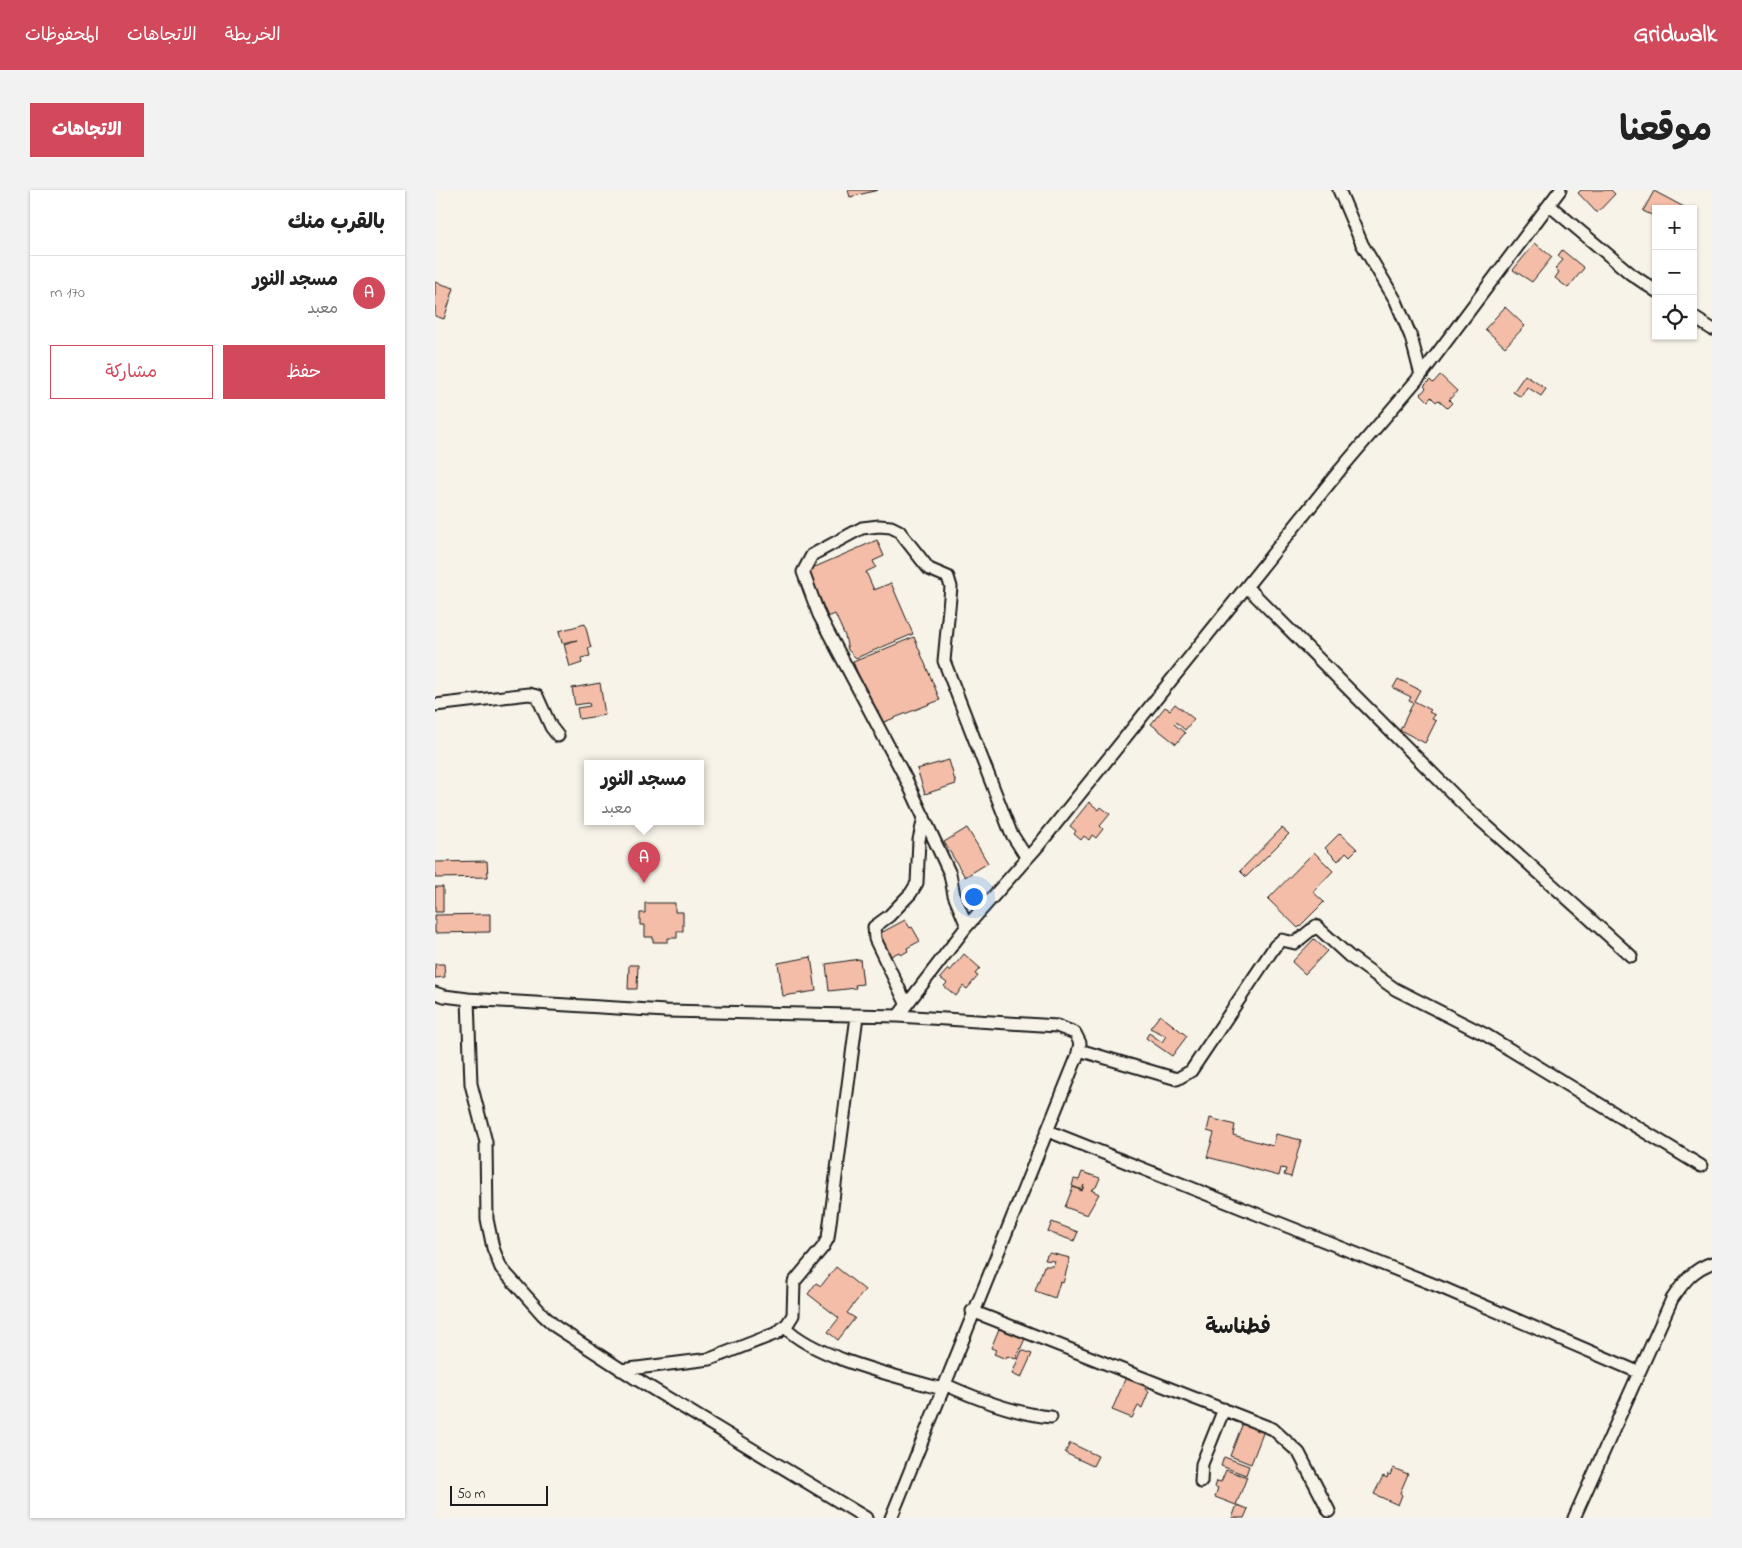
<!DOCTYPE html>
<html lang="ar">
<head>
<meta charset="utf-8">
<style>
  body { margin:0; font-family:"Indie Flower","Playpen Sans Arabic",sans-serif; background:#f2f2f2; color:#222; direction:rtl }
  .controls { position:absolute; right:15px; top:15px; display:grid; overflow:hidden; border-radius:0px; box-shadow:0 1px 4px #0004 }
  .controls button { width:45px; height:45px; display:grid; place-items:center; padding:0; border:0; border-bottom:1px solid #e0e0e0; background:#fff; color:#222; font:25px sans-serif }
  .scale { position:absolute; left:15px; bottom:12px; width:98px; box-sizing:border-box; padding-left:5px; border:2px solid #1c1c1c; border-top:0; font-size:14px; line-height:18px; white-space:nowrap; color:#1c1c1c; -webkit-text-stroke:4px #f7f3e8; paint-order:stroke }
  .you { position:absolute; left:538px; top:706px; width:18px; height:18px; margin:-12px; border:4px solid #fff; border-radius:50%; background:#1a73e8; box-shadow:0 0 0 8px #1a73e833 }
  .badge { display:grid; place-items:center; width:32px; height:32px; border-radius:50%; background:#d1495b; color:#fff; font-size:16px; font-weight:700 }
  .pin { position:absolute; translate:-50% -41px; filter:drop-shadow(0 1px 2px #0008) }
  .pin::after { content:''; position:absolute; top:26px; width:18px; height:15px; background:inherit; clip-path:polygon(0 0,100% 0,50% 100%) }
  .popup { position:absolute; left:149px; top:570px; width:120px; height:65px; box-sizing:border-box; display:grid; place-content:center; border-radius:0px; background:#fff; filter:drop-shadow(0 1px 4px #0005); font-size:16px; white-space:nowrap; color:#767676 }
  .popup b { font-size:19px; color:#222 }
  .popup::after { content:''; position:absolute; left:50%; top:100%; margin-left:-10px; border:10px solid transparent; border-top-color:#fff }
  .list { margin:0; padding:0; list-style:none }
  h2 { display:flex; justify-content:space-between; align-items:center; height:65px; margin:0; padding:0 20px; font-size:21px }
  h2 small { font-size:16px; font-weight:400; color:#767676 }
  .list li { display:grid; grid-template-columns:32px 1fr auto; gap:15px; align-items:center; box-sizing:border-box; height:75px; padding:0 20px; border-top:1px solid #e0e0e0 }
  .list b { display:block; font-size:19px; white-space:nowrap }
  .list p { margin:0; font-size:16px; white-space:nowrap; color:#767676 }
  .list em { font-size:16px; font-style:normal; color:#767676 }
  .actions { display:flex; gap:10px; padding:15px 20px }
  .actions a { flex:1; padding:11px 0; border:1px solid #d1495b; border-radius:0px; text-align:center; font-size:18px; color:#d1495b }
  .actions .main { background:#d1495b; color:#fff }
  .icon { flex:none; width:28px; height:28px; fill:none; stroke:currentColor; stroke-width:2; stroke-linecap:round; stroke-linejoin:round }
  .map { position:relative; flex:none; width:1277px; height:1328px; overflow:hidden; direction:ltr; border-radius:0px }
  header { display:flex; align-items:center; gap:30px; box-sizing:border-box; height:70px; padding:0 25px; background:#d1495b; color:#fff }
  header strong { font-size:24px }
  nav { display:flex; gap:28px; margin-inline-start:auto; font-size:18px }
  .intro { display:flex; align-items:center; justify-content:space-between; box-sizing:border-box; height:120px; padding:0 30px }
  h1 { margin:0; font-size:35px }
  .button { padding:12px 22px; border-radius:0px; background:#d1495b; color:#fff; font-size:18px; font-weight:700 }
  main { display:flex; gap:30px; padding:0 30px }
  aside { flex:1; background:#fff; border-radius:0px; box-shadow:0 1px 4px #0004 }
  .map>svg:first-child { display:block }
</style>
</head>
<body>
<header>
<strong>Gridwalk</strong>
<nav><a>الخريطة</a><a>الاتجاهات</a><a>المحفوظات</a></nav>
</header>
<div class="intro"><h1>موقعنا</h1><a class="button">الاتجاهات</a></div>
<main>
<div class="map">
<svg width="1277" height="1328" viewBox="0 0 1277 1328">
  <rect width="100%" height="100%" fill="#f7f3e8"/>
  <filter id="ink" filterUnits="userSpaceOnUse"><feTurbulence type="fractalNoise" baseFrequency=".02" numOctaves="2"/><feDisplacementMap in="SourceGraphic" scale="10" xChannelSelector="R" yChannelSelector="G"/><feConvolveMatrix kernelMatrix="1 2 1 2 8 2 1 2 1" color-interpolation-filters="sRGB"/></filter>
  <g filter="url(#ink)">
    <path fill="#f3bda7" stroke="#1c1c1c" d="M413 0H443L415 7Z
      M1146 0H1176L1180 4 1162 23 1143 3Z
      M1219 1 1249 17 1248 19H1221V27L1208 21Z
      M1100 53 1117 67 1097 92 1078 80Z
      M1127 60 1149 78 1133 98 1120 88 1124 82 1120 79 1128 70 1123 66Z
      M0 92 19 98 9 129 0 126Z
      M1070 117 1090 136 1070 157 1050 139Z
      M1005 185 1022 201 1014 210 1017 213 1012 218 1003 210 1001 212 996 207 993 211 986 204 991 198 989 196 995 190 998 193Z
      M1090 185 1111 199 1106 206 1092 197 1086 207 1078 202Z
      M442 350 449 366 438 371 441 377 431 382 439 400 456 393 478 444 421 468 413 460 410 446 400 424 393 427 373 380Z
      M150 434 156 458H153L155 466 146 468 147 473 135 477 129 454 142 450 127 453 124 441Z
      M479 447 505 510 444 534 418 472Z
      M963 489 985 500 979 511 996 520 994 522 1000 525 997 529 1001 531 990 553 965 540 978 513 974 511 976 507 958 498Z
      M165 493 170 525 144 529 142 518 155 516 154 513 140 515 137 498Z
      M740 514 759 529 750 540 741 532 739 534 750 543 741 554 716 534 730 517 735 520Z
      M514 570 521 594 490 604 482 579Z
      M654 612 664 620 666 617 675 624 665 636 668 639 661 648 657 645 654 650 649 646 646 650 639 644 641 641 635 636Z
      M532 638 553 673 530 687 509 652Z
      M847 638 854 644 811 687 805 681Z
      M905 643 922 659 915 666 911 662 903 671 890 658Z
      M879 662 898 681 878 702 889 712 863 738 833 709Z
      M52 671 53 687 0 688V672Z
      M0 697H8V722H0Z
      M210 713H240V722H248V741H242V748H233V752H218V747H210V735H205V723H210Z
      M55 724V742L0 743V725Z
      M470 730 475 738 477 737 485 751 472 758 473 761 466 765 464 762 454 767 442 745Z
      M879 749 892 761 870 784 857 772Z
      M529 764 545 778 540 784 543 786 532 799 528 796 521 806 509 796 512 793 505 788 513 779 515 781Z
      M376 767 381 801 348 806 343 773Z
      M425 769 428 794 420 795 421 798 394 801 391 774Z
      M0 774H9L10 787 0 788Z
      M194 775H203L202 799H193Z
      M725 825 752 846 737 866 711 848 714 843 727 852 731 846 715 838Z
      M775 928 800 935 798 945 838 956 841 944 866 950 856 987 849 985 851 979 846 978 844 986 772 967 779 943 772 941Z
      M647 982 665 988 661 997 656 1000 664 1004 652 1025 630 1017 638 997 647 1001 649 995 647 1000 637 996 639 989 644 990Z
      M617 1032 643 1042 639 1051 613 1042Z
      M615 1063 635 1068 628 1093 625 1092 620 1108 600 1101 609 1076H618L620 1071 610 1070 612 1065Z
      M401 1077 430 1100 412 1123 420 1128 403 1150 393 1142 404 1128 373 1104 381 1093 386 1096Z
      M566 1134 592 1144 581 1169 572 1166 571 1169 559 1164 561 1160 556 1158Z
      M587 1160 597 1164 586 1188 577 1184Z
      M691 1187 713 1192 710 1199 714 1201 707 1218 703 1216 697 1228 677 1220Z
      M809 1230 830 1238 816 1274 795 1266Z
      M635 1253 663 1266 658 1276 630 1263Z
      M789 1267 814 1276 811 1285 786 1276Z
      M958 1278 973 1284 965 1303 967 1305 963 1315 939 1304 948 1286 952 1288 953 1284 955 1285Z
      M791 1280 812 1287 801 1315 780 1307 783 1298 780 1297 782 1291 786 1292Z
      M802 1315 813 1319 809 1328H797Z"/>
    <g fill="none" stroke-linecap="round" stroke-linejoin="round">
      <g stroke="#1c1c1c" stroke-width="15">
        <path id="minor" d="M904 0 927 54 961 111 976 147 986 185
          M1114 15 1196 84 1221 101
          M1258 127 1277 139
          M813 398 1032 618 1196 766
          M0 515 94 504 102 506 116 537 123 546
          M532 736 519 705 515 684 471 589 384 425 368 382 377 365 427 338 444 336 456 337 464 341 494 379 513 387 516 397 509 471 576 643 592 668
          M0 803 9 806 33 809 231 821 463 826 622 836 640 843 645 853 642 867 456 1328
          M33 809 36 894 51 952 52 1029 58 1058 66 1078 108 1125 121 1137 198 1187 431 1328
          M471 813 440 749 439 737 454 726 476 703 482 693 484 650 489 627
          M463 826 532 736 603 656 905 280 986 185 1125 0
          M644 860 742 889 756 881 840 756 847 750 860 753 881 736 914 766 960 799 1051 845 1266 976
          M613 941 1010 1099 1203 1182
          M537 1121 838 1239 864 1263 894 1321
          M350 1137C379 1168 465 1187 507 1199
          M186 1180 275 1169 342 1143 353 1133 358 1125 359 1092 388 1057 393 1048 422 826
          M509 1194C542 1209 580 1224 616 1227
          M766 1292 767 1274 789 1219
          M1139 1328 1237 1109C1248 1093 1258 1079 1277 1073"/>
      </g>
      <use href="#minor" stroke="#f7f3e8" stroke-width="11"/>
    </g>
  </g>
  <g text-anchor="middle" stroke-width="5" stroke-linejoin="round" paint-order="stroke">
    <g font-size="21" font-weight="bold" fill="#1c1c1c" stroke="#f7f3e8">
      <text x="803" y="1143">فطناسة</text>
    </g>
  </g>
</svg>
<div class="controls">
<button>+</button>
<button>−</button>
<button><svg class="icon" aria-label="locate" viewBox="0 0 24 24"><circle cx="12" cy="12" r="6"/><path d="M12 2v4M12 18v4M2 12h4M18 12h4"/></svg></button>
</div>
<div class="scale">50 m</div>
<div class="you"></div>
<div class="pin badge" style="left:209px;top:693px">A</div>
<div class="popup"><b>مسجد النور</b>معبد</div>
</div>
<aside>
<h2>بالقرب منك<small></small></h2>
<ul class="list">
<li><span class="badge">A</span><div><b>مسجد النور</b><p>معبد</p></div><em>170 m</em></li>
</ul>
<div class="actions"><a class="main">حفظ</a><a>مشاركة</a></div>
</aside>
</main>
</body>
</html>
